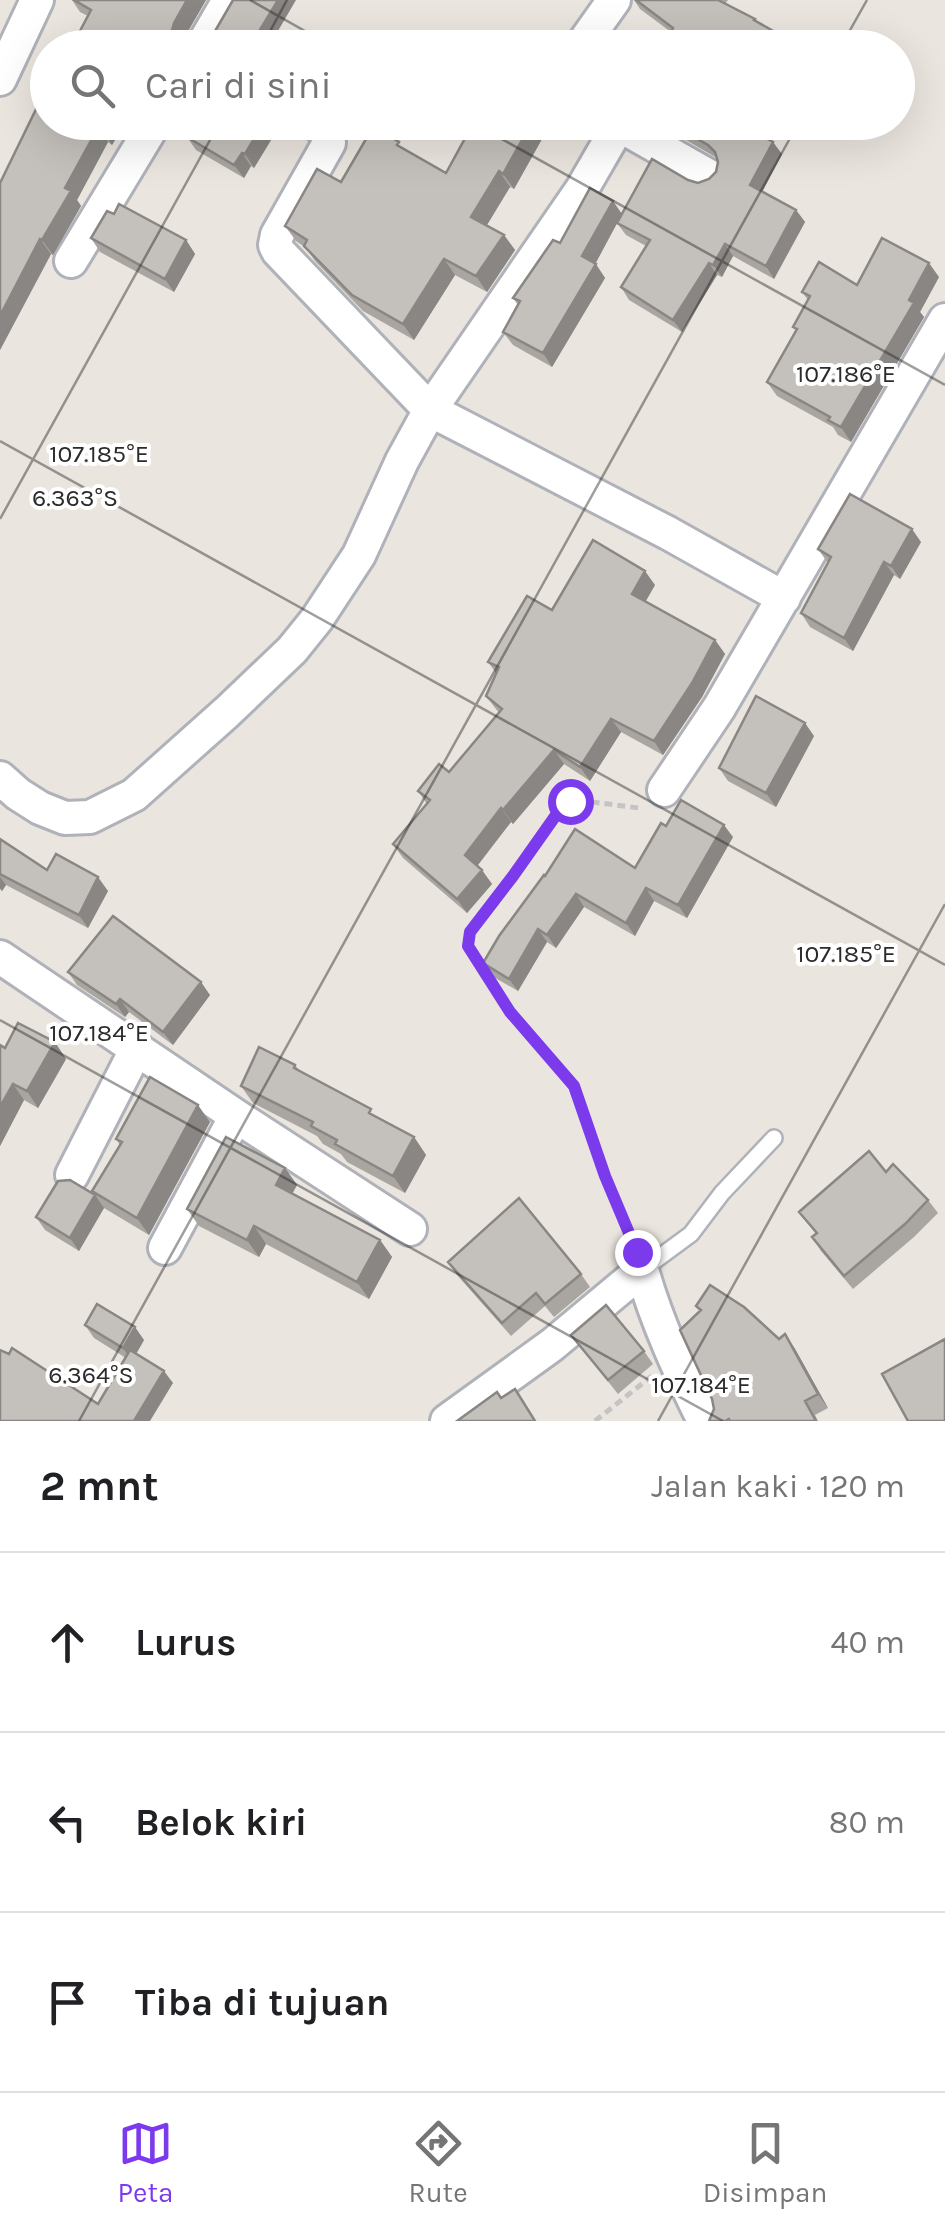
<!DOCTYPE html>
<html lang="id">
<head>
<meta charset="utf-8">
<style>
  body { margin:0; font-family:Karla,sans-serif; background:#f2f2f2; color:#202124 }
  .stop { position:absolute; width:30px; height:30px; margin:-22px; border:8px solid #7c3aed; border-radius:50%; background:#fff }
  .stop.end { background:#7c3aed; border-color:#fff; box-shadow:0 2px 10px #0008 }
  .list { margin:0; padding:0; list-style:none }
  h2 { display:flex; justify-content:space-between; align-items:center; height:130px; margin:0; padding:0 40px; font-size:42px }
  h2 small { font-size:32px; font-weight:400; color:#757577 }
  .list li { display:grid; grid-template-columns:65px 1fr auto; gap:30px; align-items:center; box-sizing:border-box; height:180px; padding:0 40px; border-top:2px solid #e0e0e0 }
  .list b { display:block; font-size:38px; white-space:nowrap }
  .list em { font-size:32px; font-style:normal; color:#757577 }
  .icon { flex:none; width:55px; height:55px; fill:none; stroke:currentColor; stroke-width:2; stroke-linecap:round; stroke-linejoin:round }
  .map { position:relative; flex:none; width:945px; height:1421px; overflow:hidden }
  .search { position:absolute; background:#fff; box-shadow:0 10px 40px #0002; left:30px; right:30px; top:30px; height:110px; display:flex; align-items:center; gap:25px; box-sizing:border-box; padding:0 35px; border-radius:55px; color:#757577; font-size:38px }
  .sheet { height:670px; background:#fff }
  nav { display:flex; justify-content:space-around; align-items:center; box-sizing:border-box; height:140px; border-top:2px solid #e0e0e0; background:#fff; font-size:28px; color:#757577 }
  nav a { display:grid; justify-items:center; gap:5px }
  nav .on { color:#7c3aed }
  .map>svg:first-child { display:block }
</style>
</head>
<body>
<div class="map">
<svg width="945" height="1421" viewBox="0 0 945 1421">
  <rect width="100%" height="100%" fill="#ebe5df"/>
  <g fill="none" stroke-linecap="round" stroke-linejoin="round">
    <g stroke="#b0b2ba" stroke-width="20">
      <path id="lane" d="M642 1270 691 1234 722 1193 774 1138"/>
    </g>
    <g stroke="#b0b2ba" stroke-width="38">
      <path id="street" d="M201 48 229 0
        M580 48 614 0
        M0 79 37 0
        M313 122 328 132 329 143 277 235 275 245 278 251 430 410 668 533 784 598
        M619 125 707 175
        M71 261 155 122
        M0 778 18 794 40 808 65 818 90 817 134 795 227 712 292 650 317 619 359 555 402 461 430 410 582 189 619 125 615 122
        M664 790 719 708 945 320
        M0 957 236 1116 410 1229
        M72 1175 137 1048
        M165 1248 236 1116
        M447 1421 552 1345 642 1270C657 1323 680 1372 704 1421"/>
    </g>
    <path stroke="#c4c4c4" stroke-width="5" stroke-dasharray="8 5" stroke-linecap="butt" d="M633 1243 605 1176 574 1086 510 1012 467 946 469 932 566 803 577 800 639 808
      M595 1421 652 1376"/>
    <use href="#lane" stroke="#fff" stroke-width="15"/>
    <use href="#street" stroke="#fff" stroke-width="32"/>
  </g>
  <path fill="#a9a5a1" d="M72 0H206L184 38 181 48H71L88 16 80 12Z
    M634 0H728L725 4 755 19 757 22 671 32 640 9Z
    M48 122H126L112 145 108 142 77 200 81 206 53 255 51 254 0 350V183Z
    M195 122H282L254 168 251 166 244 178 196 150 187 137Z
    M655 122H737L782 154 762 192 796 210 805 222 774 279 733 256 722 277 717 275 682 332 629 300 621 287 646 246 626 235 617 223 595 264 605 278 552 367 513 345 503 332 518 305 513 298 560 243 688 180 698 183 709 179 716 172 718 162 717 158Z
    M542 139 514 189 510 187 487 225 504 235 515 250 487 292 455 275 414 340 363 311 315 261 306 248 296 241 285 226 341 182 404 149 446 173Z
    M114 214 186 240 195 254 174 292 100 252 91 238Z
    M939 277 920 312 924 317 851 442 838 435 833 427 777 396 767 382 796 331 793 327 808 300 802 292Z
    M921 542 900 579 894 575 853 651 810 627 801 613 828 563 818 549Z
    M655 585 645 601 715 640 725 654 702 697 663 755 621 732 590 781 564 764 513 824 511 822 477 865 492 884 467 913 403 858 393 844 427 804 418 791 449 772 499 713 486 696 496 673 488 662 552 610Z
    M814 736 776 807 728 781 719 768Z
    M666 826 733 837 687 918 654 901 635 936 584 907 556 948 547 942 518 991 492 976 483 963 545 876 635 868Z
    M0 839 47 870 108 891 88 928 6 885 2 891 0 889Z
    M68 972 210 995 173 1045 129 1012 125 1017 77 985Z
    M0 1045 5 1048 66 1059 38 1108 24 1100 0 1146Z
    M295 1065 300 1071 378 1118 414 1137 426 1155 405 1193 347 1162 341 1154 323 1144 317 1136 253 1103 241 1086Z
    M210 1122 149 1235 104 1208 79 1251 45 1230 36 1217 95 1195 92 1191 120 1145 116 1139Z
    M285 1168 297 1185 292 1193 380 1240 392 1257 369 1299 266 1244 259 1257 199 1226 187 1209Z
    M886 1172 928 1200 938 1213 914 1237 853 1289 821 1251 812 1237 816 1234 799 1212Z
    M448 1262 581 1274 590 1287 554 1317 545 1306 511 1336 457 1275Z
    M696 1306 779 1339 785 1334 795 1349 828 1408 815 1415 818 1421H709L714 1409 699 1311Z
    M85 1325 144 1340 136 1354 173 1383 98 1404 126 1358 94 1338Z
    M571 1335 644 1351 653 1364 618 1394Z"/>
  <path fill="#898683" d="M187 0H206L184 38 181 48H174L171 34 174 23Z
    M278 0H296L268 48H249Z
    M107 122H126L112 145 102 130Z
    M264 122H282L254 168 245 154Z
    M531 124 542 139 514 189 503 174Z
    M98 128 108 142 77 200 81 206 53 255 42 240 65 188Z
    M773 142 782 154 759 198 750 185Z
    M242 153 251 166 244 178 234 165Z
    M499 171 510 187 482 233 471 217Z
    M613 201 622 214 592 270 582 256Z
    M796 210 805 222 774 279 766 266Z
    M504 235 515 250 487 292 476 276Z
    M40 239 51 254 0 350V316Z
    M186 240 195 254 174 292 165 279Z
    M725 244 733 256 722 277 713 265Z
    M444 259 455 275 414 340 403 324Z
    M709 263 717 275 682 332 673 320Z
    M929 263 939 277 920 312 924 317 851 442 841 427Z
    M596 264 605 278 552 367 543 353Z
    M912 529 921 542 900 579 891 566Z
    M884 562 894 575 853 651 844 638Z
    M645 571 655 585 642 608 632 594Z
    M715 640 725 654 702 697 663 755 654 741Z
    M611 719 621 732 590 781 580 767Z
    M805 723 814 736 776 807 766 793Z
    M554 750 564 764 513 824 503 810Z
    M501 808 511 822 475 869 465 855Z
    M724 825 733 837 687 918 678 905Z
    M482 870 492 884 467 913 457 899Z
    M0 877 6 885 2 891 0 888Z
    M98 877 108 891 88 928 79 915Z
    M646 888 654 901 635 936 626 923Z
    M576 894 584 907 556 948 547 935Z
    M538 929 547 942 518 991 509 979Z
    M201 982 210 995 173 1045 163 1032Z
    M120 999 129 1012 125 1017 116 1004Z
    M55 1042 66 1059 38 1108 27 1091Z
    M13 1084 24 1100 0 1146V1107Z
    M198 1105 210 1122 149 1235 137 1218Z
    M414 1137 426 1155 405 1193 393 1176Z
    M285 1168 297 1185 288 1202 276 1185Z
    M95 1195 104 1208 79 1251 70 1238Z
    M254 1226 266 1244 259 1257 247 1240Z
    M380 1240 392 1257 369 1299 357 1282Z
    M135 1327 144 1340 132 1361 123 1348Z
    M785 1334 795 1349 828 1408 818 1394Z
    M164 1371 173 1383 150 1421H134Z"/>
  <path fill="#c4c0bb" stroke="#898683" stroke-width="2.5" d="M74 0H187L174 23 171 34 175 45 174 48H157L152 45 151 48H71L91 10Z
    M233 0H278L249 48H211L207 45Z
    M636 0H718L755 19 754 20 803 48H662L673 28Z
    M48 92V122H107L102 130 98 128 65 188 71 191 42 240 40 239 0 316V183L42 97 44 98Z
    M195 122H264L245 154 242 153 234 165 187 137Z
    M474 122 531 124 503 174 499 171 471 217 504 235 476 276 444 259 403 324 352 295 304 246 307 240 285 226 317 169 341 182 373 127 399 142 397 145 446 173Z
    M668 122H737L773 142 750 185 796 210 766 266 725 244 713 265 709 263 673 320 621 287 650 240 617 223 652 159 688 180 698 183 709 179 716 172 718 162 715 152 708 145Z
    M590 188 613 201 582 256 596 264 543 353 503 332 520 301 513 298 553 240 560 243Z
    M119 204 186 240 165 279 91 238 107 211 114 214Z
    M882 238 929 263 909 300 914 303 841 427 828 420 830 417 767 382 797 329 793 327 810 296 802 292 819 262 857 285Z
    M850 494 912 529 891 566 884 562 844 638 801 613 831 557 818 549Z
    M593 540 645 571 632 594 715 640 692 683 654 741 611 719 580 767 554 750 503 810 501 808 465 855 482 870 457 899 393 844 430 800 418 791 439 764 449 772 502 709 486 696 499 667 488 662 527 596 552 610Z
    M756 696 805 723 766 793 719 768Z
    M681 800 724 825 678 905 646 888 626 923 576 894 547 935 538 929 509 979 483 963 499 936 544 875 545 876 575 829 635 868 661 823 666 826Z
    M0 839 47 870 56 854 98 877 79 915 0 874Z
    M113 916 201 982 163 1032 120 999 116 1004 68 972Z
    M18 1023 55 1042 27 1091 13 1084 0 1107V1045L5 1048Z
    M259 1047 295 1065 294 1068 371 1109 369 1113 414 1137 393 1176 335 1144 337 1140 311 1126 313 1122 241 1086Z
    M150 1077 198 1105 137 1218 92 1191 122 1142 116 1139Z
    M226 1137 285 1168 276 1185 380 1240 357 1282 254 1226 247 1240 187 1209Z
    M869 1151 886 1172 893 1164 928 1200 905 1224 844 1276 812 1237 817 1233 799 1212Z
    M70 1180 95 1195 70 1238 36 1217 58 1181Z
    M519 1198 581 1274 545 1304 536 1293 502 1323 448 1262Z
    M710 1285 744 1307 779 1339 785 1334 818 1394 805 1401 816 1421H730L729 1419 725 1421H709L714 1409 712 1399 680 1330 701 1310 696 1306Z
    M97 1304 135 1327 123 1348 85 1325Z
    M606 1305 644 1351 608 1380 571 1335Z
    M945 1339V1421H908L882 1374Z
    M12 1348 98 1404 130 1350 164 1371 134 1421H0V1350L9 1354Z
    M515 1389 535 1421H457L497 1392 501 1398Z"/>
  <g fill="none" stroke-linecap="round" stroke-linejoin="round">
    <path stroke="#7c3aed" stroke-width="12" d="M570 801 561 808 513 876 470 932 468 946 510 1012 574 1086 605 1176 637 1252"/>
  </g>
  <path fill="none" stroke="#2b2b2b" stroke-width="2.5" stroke-opacity="0.45" d="M250 0 335 48M261 48 287 0M840 48 867 0M471 122 945 385M0 441 945 965M0 519 220 122M0 1020 723 1421M79 1421 799 122M658 1421 945 904"/>
  <g font-size="25" text-anchor="middle" fill="#2b2b2b" stroke="#fff" stroke-width="8" stroke-linejoin="round" paint-order="stroke">
    <text x="846" y="382">107.186°E</text>
    <text x="99" y="462">107.185°E</text>
    <text x="75" y="506">6.363°S</text>
    <text x="846" y="962">107.185°E</text>
    <text x="99" y="1041">107.184°E</text>
    <text x="91" y="1383">6.364°S</text>
    <text x="701" y="1393">107.184°E</text>
  </g>
</svg>
<div class="stop" style="left:570px;top:801px"></div>
<div class="stop end" style="left:637px;top:1252px"></div>
<div class="search"><svg class="icon" aria-label="search" viewBox="0 0 24 24"><circle cx="10" cy="10" r="6"/><path d="M15 15l6 6"/></svg>Cari di sini</div>
</div>
<section class="sheet">
<h2>2 mnt<small>Jalan kaki · 120 m</small></h2>
<ul class="list">
<li><svg class="icon" aria-label="ahead" viewBox="0 0 24 24"><path d="M12 20V5M6 11l6-6 6 6"/></svg><div><b>Lurus</b></div><em>40 m</em></li>
<li><svg class="icon" aria-label="left" viewBox="0 0 24 24"><path d="M17 20v-9H6M10 6l-5 5 5 5"/></svg><div><b>Belok kiri</b></div><em>80 m</em></li>
<li><svg class="icon" aria-label="arrive" viewBox="0 0 24 24"><path d="M6 21V4h12l-3 4 3 4H6"/></svg><div><b>Tiba di tujuan</b></div></li>
</ul>
</section>
<nav>
<a class="on"><svg class="icon" aria-label="map" viewBox="0 0 24 24"><path d="M3 6l6-2 6 2 6-2v14l-6 2-6-2-6 2zM9 4v14M15 6v14"/></svg>Peta</a>
<a><svg class="icon" aria-label="directions" viewBox="0 0 24 24"><path d="M12 3l9 9-9 9-9-9zM9 14v-3h6M13 9l2 2-2 2"/></svg>Rute</a>
<a><svg class="icon" aria-label="saved" viewBox="0 0 24 24"><path d="M7 4h10v16l-5-4-5 4z"/></svg>Disimpan</a>
</nav>
</body>
</html>
